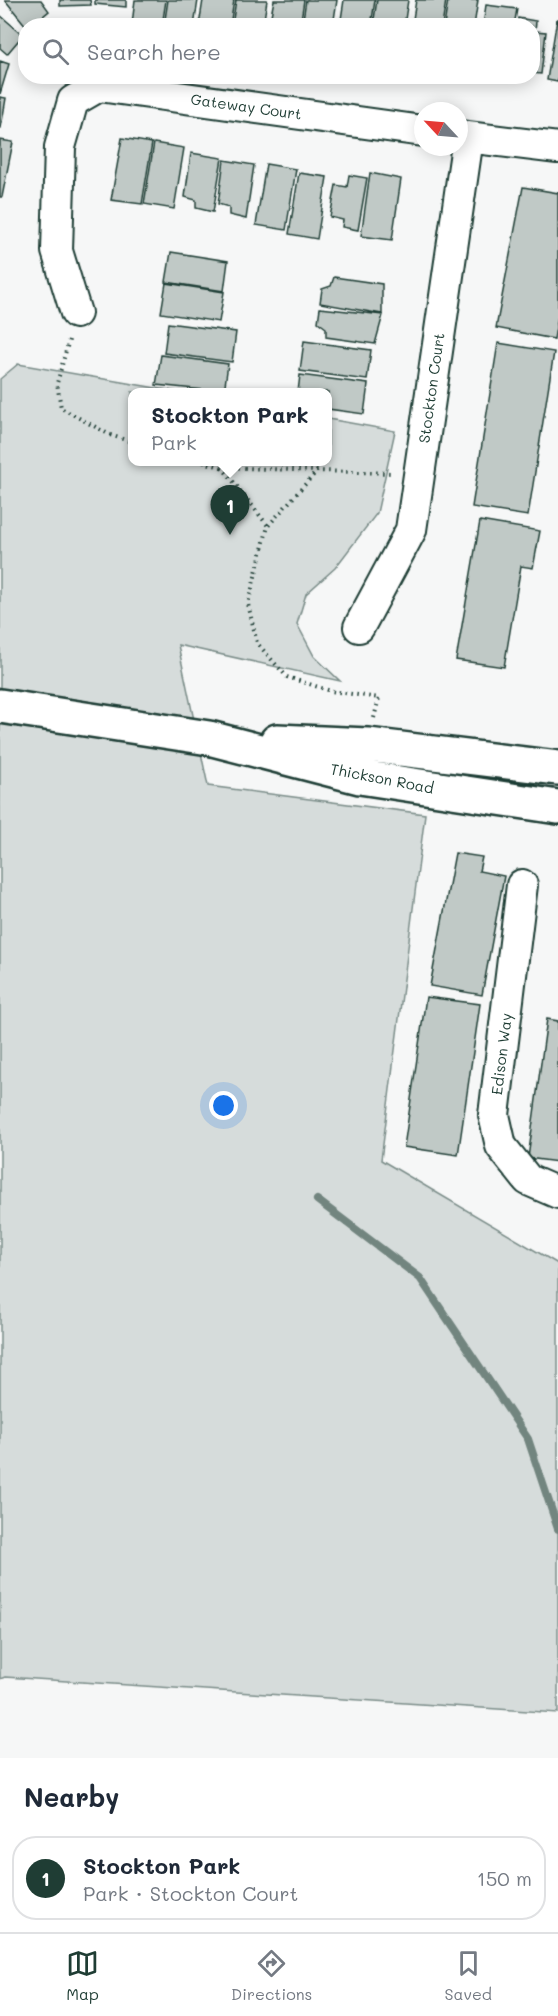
<!DOCTYPE html>
<html lang="en">
<head>
<meta charset="utf-8">
<style>
  body { margin:0; font-family:Mali,sans-serif; background:#f6f6f7; color:#1f2937 }
  .compass { position:absolute; left:414px; top:102px; width:54px; height:54px; border-radius:50%; background:#fff; box-shadow:0 3px 15px #0003; rotate:296deg }
  .you { position:absolute; left:224px; top:1106px; width:21px; height:21px; margin:-15px; border:4px solid #fff; border-radius:50%; background:#1a73e8; box-shadow:0 0 0 9px #1a73e833 }
  .badge { display:grid; place-items:center; width:39px; height:39px; border-radius:50%; background:#1f3d34; color:#fff; font-size:20px; font-weight:700 }
  .pin { position:absolute; translate:-50% -50px; filter:drop-shadow(0 2px 3px #0008) }
  .pin::after { content:''; position:absolute; top:32px; width:21px; height:18px; background:inherit; clip-path:polygon(0 0,100% 0,50% 100%) }
  .popup { position:absolute; left:128px; top:388px; width:204px; height:78px; box-sizing:border-box; display:grid; place-content:center; border-radius:12px; background:#fff; filter:drop-shadow(0 2px 4px #0005); font-size:20px; white-space:nowrap; color:#747a83 }
  .popup b { font-size:22px; color:#1f2937 }
  .popup::after { content:''; position:absolute; left:50%; top:100%; margin-left:-12px; border:12px solid transparent; border-top-color:#fff }
  .list { margin:0; padding:0; list-style:none }
  h2 { display:flex; justify-content:space-between; align-items:center; height:78px; margin:0; padding:0 24px; font-size:26px }
  h2 small { font-size:20px; font-weight:400; color:#747a83 }
  .list li { display:grid; grid-template-columns:39px 1fr auto; gap:18px; align-items:center; box-sizing:border-box; height:84px; margin:0 12px 12px; padding:0 12px; border:2px solid #e0e1e3; border-radius:24px }
  .list b { display:block; font-size:22px; white-space:nowrap }
  .list p { margin:0; font-size:20px; white-space:nowrap; color:#747a83 }
  .list em { font-size:20px; font-style:normal; color:#747a83 }
  .icon { flex:none; width:33px; height:33px; fill:none; stroke:currentColor; stroke-width:2; stroke-linecap:round; stroke-linejoin:round }
  .map { position:relative; flex:none; width:558px; height:1758px; overflow:hidden }
  .search { position:absolute; background:#fff; box-shadow:0 3px 15px #0003; left:18px; right:18px; top:18px; height:66px; display:flex; align-items:center; gap:15px; box-sizing:border-box; padding:0 21px; border-radius:24px; color:#747a83; font-size:22px }
  .sheet { height:174px; background:#fff }
  nav { display:flex; justify-content:space-around; align-items:center; box-sizing:border-box; height:84px; border-top:2px solid #e0e1e3; background:#fff; font-size:16px; color:#747a83 }
  nav a { display:grid; justify-items:center; gap:3px }
  nav .on { color:#1f3d34 }
  .map>svg:first-child { display:block }
</style>
</head>
<body>
<div class="map">
<svg width="558" height="1758" viewBox="0 0 558 1758">
  <rect width="100%" height="100%" fill="#f6f7f7"/>
  <filter id="ink" filterUnits="userSpaceOnUse"><feTurbulence type="fractalNoise" baseFrequency=".0167" numOctaves="2"/><feDisplacementMap in="SourceGraphic" scale="12" xChannelSelector="R" yChannelSelector="G"/><feConvolveMatrix kernelMatrix="1 2 1 2 8 2 1 2 1" color-interpolation-filters="sRGB"/></filter>
  <g filter="url(#ink)">
    <path fill="#d6dcdb" stroke="#7a8c88" stroke-width="1.5" d="M18 364 179 392H132V462H328V419L395 431 377 513 335 568 306 594 297 624 314 656 340 681 178 645 208 786 425 814 381 1160 558 1264V1713L5 1677 0 1679V379Z"/>
    <g fill="none" stroke-linecap="round" stroke-linejoin="round">
      <path stroke="#72857f" stroke-width="8" d="M317 1200 420 1278 528 1439 558 1529"/>
    </g>
    <path fill="#c0c9c6" stroke="#1f3d34" stroke-width="1.5" d="M5 0H41L49 11 31 26H26Z
      M60 0H90L91 5 60 6Z
      M95 0H126V7L95 4Z
      M135 0H166L162 26 132 24Z
      M168 0H198L194 26H164Z
      M203 0H234L230 26H199Z
      M236 0H267L263 26H232Z
      M274 0H304L300 26H269Z
      M306 0H337L333 26H302Z
      M344 0H375L371 26H340Z
      M377 0H408L404 26H373Z
      M416 0H446L442 26H412Z
      M448 0H478L474 26H444Z
      M486 5 517 9 514 26H483Z
      M0 15 23 35 7 54 0 48Z
      M518 18 536 21 535 31 546 32 541 74 532 73V26H517Z
      M557 19H558V82L547 80Z
      M0 61 9 64 0 94Z
      M0 97 6 98 1 128H0Z
      M122 138 152 143 142 204 111 200Z
      M0 140 13 142 2 197H0Z
      M154 143 184 148 174 209 144 204Z
      M191 153 222 158 213 212 196 208V200L185 197Z
      M224 160 254 165 246 219 229 215V207L218 204Z
      M266 164 296 169 286 230 256 225Z
      M299 173 327 177 317 239 289 234Z
      M370 173 401 179 392 240 361 236Z
      M349 175 367 178 358 230 342 227 343 220 330 217 336 185 347 187Z
      M523 187 558 193V316L554 339 496 328Z
      M171 252 228 261 224 291 166 282Z
      M334 277 382 284V314L320 303 322 289 331 286Z
      M166 283 224 292 219 322 161 313Z
      M320 308 383 315 375 344 326 337V328L318 322Z
      M168 323 236 332 232 362 164 353Z
      M304 341 371 350 367 380 300 371Z
      M498 343 554 352 528 516 472 507Z
      M161 355 228 364 224 392 156 385Z
      M300 375 368 384 364 414 328 409V392H298Z
      M480 521 540 531 533 568 521 566 504 667 456 660Z
      M455 853 482 857 479 871 504 876 482 995 430 986Z
      M426 997 480 1004 458 1155 404 1147Z
      M547 1019 558 1021V1162L528 1158Z"/>
    <g fill="none" stroke-linecap="round" stroke-linejoin="round">
      <g stroke="#1f3d34" stroke-width="34">
        <path id="minor" d="M459 136 558 148
          M76 313 57 251 60 147 73 101 99 86 423 131
          M359 627 411 530 468 138
          M522 885 494 1115 501 1146 528 1180 558 1193"/>
      </g>
      <g stroke="#1f3d34" stroke-width="38">
        <path id="major" d="M0 706 209 738 360 777 558 807
          M277 741 368 745 558 768"/>
      </g>
      <path stroke="#1f3d34" stroke-width="4" stroke-dasharray="1.5 4.5" stroke-linecap="butt" d="M69 340 57 383 61 408 110 435 132 442
        M203 462 221 467 317 471
        M222 467 268 526
        M374 718 379 698 331 691 287 677 257 643 248 604 268 526 317 471 393 473"/>
      <use href="#minor" stroke="#fff" stroke-width="30"/>
      <use href="#major" stroke="#fff" stroke-width="33"/>
    </g>
  </g>
  <g text-anchor="middle" stroke-width="6" stroke-linejoin="round" paint-order="stroke">
    <g font-size="15" fill="#1f3d34" stroke="#fff">
      <text transform="translate(246 107) rotate(8)" y="5">Gateway Court</text>
      <text transform="translate(432 388) rotate(-82)" y="5">Stockton Court</text>
      <text transform="translate(382 779) rotate(11)" y="5">Thickson Road</text>
      <text transform="translate(502 1054) rotate(-83)" y="5">Edison Way</text>
    </g>
  </g>
</svg>
<svg class="compass" viewBox="-18 -18 36 36"><path d="M0-13l5 13h-10z" fill="#e53935"/><path d="M0 13l5-13h-10z" fill="#747a83"/></svg>
<div class="you"></div>
<div class="pin badge" style="left:230px;top:535px">1</div>
<div class="popup"><b>Stockton Park</b>Park</div>
<div class="search"><svg class="icon" aria-label="search" viewBox="0 0 24 24"><circle cx="10" cy="10" r="6"/><path d="M15 15l6 6"/></svg>Search here</div>
</div>
<section class="sheet">
<h2>Nearby<small></small></h2>
<ul class="list">
<li><span class="badge">1</span><div><b>Stockton Park</b><p>Park · Stockton Court</p></div><em>150 m</em></li>
</ul>
</section>
<nav>
<a class="on"><svg class="icon" aria-label="map" viewBox="0 0 24 24"><path d="M3 6l6-2 6 2 6-2v14l-6 2-6-2-6 2zM9 4v14M15 6v14"/></svg>Map</a>
<a><svg class="icon" aria-label="directions" viewBox="0 0 24 24"><path d="M12 3l9 9-9 9-9-9zM9 14v-3h6M13 9l2 2-2 2"/></svg>Directions</a>
<a><svg class="icon" aria-label="saved" viewBox="0 0 24 24"><path d="M7 4h10v16l-5-4-5 4z"/></svg>Saved</a>
</nav>
</body>
</html>
